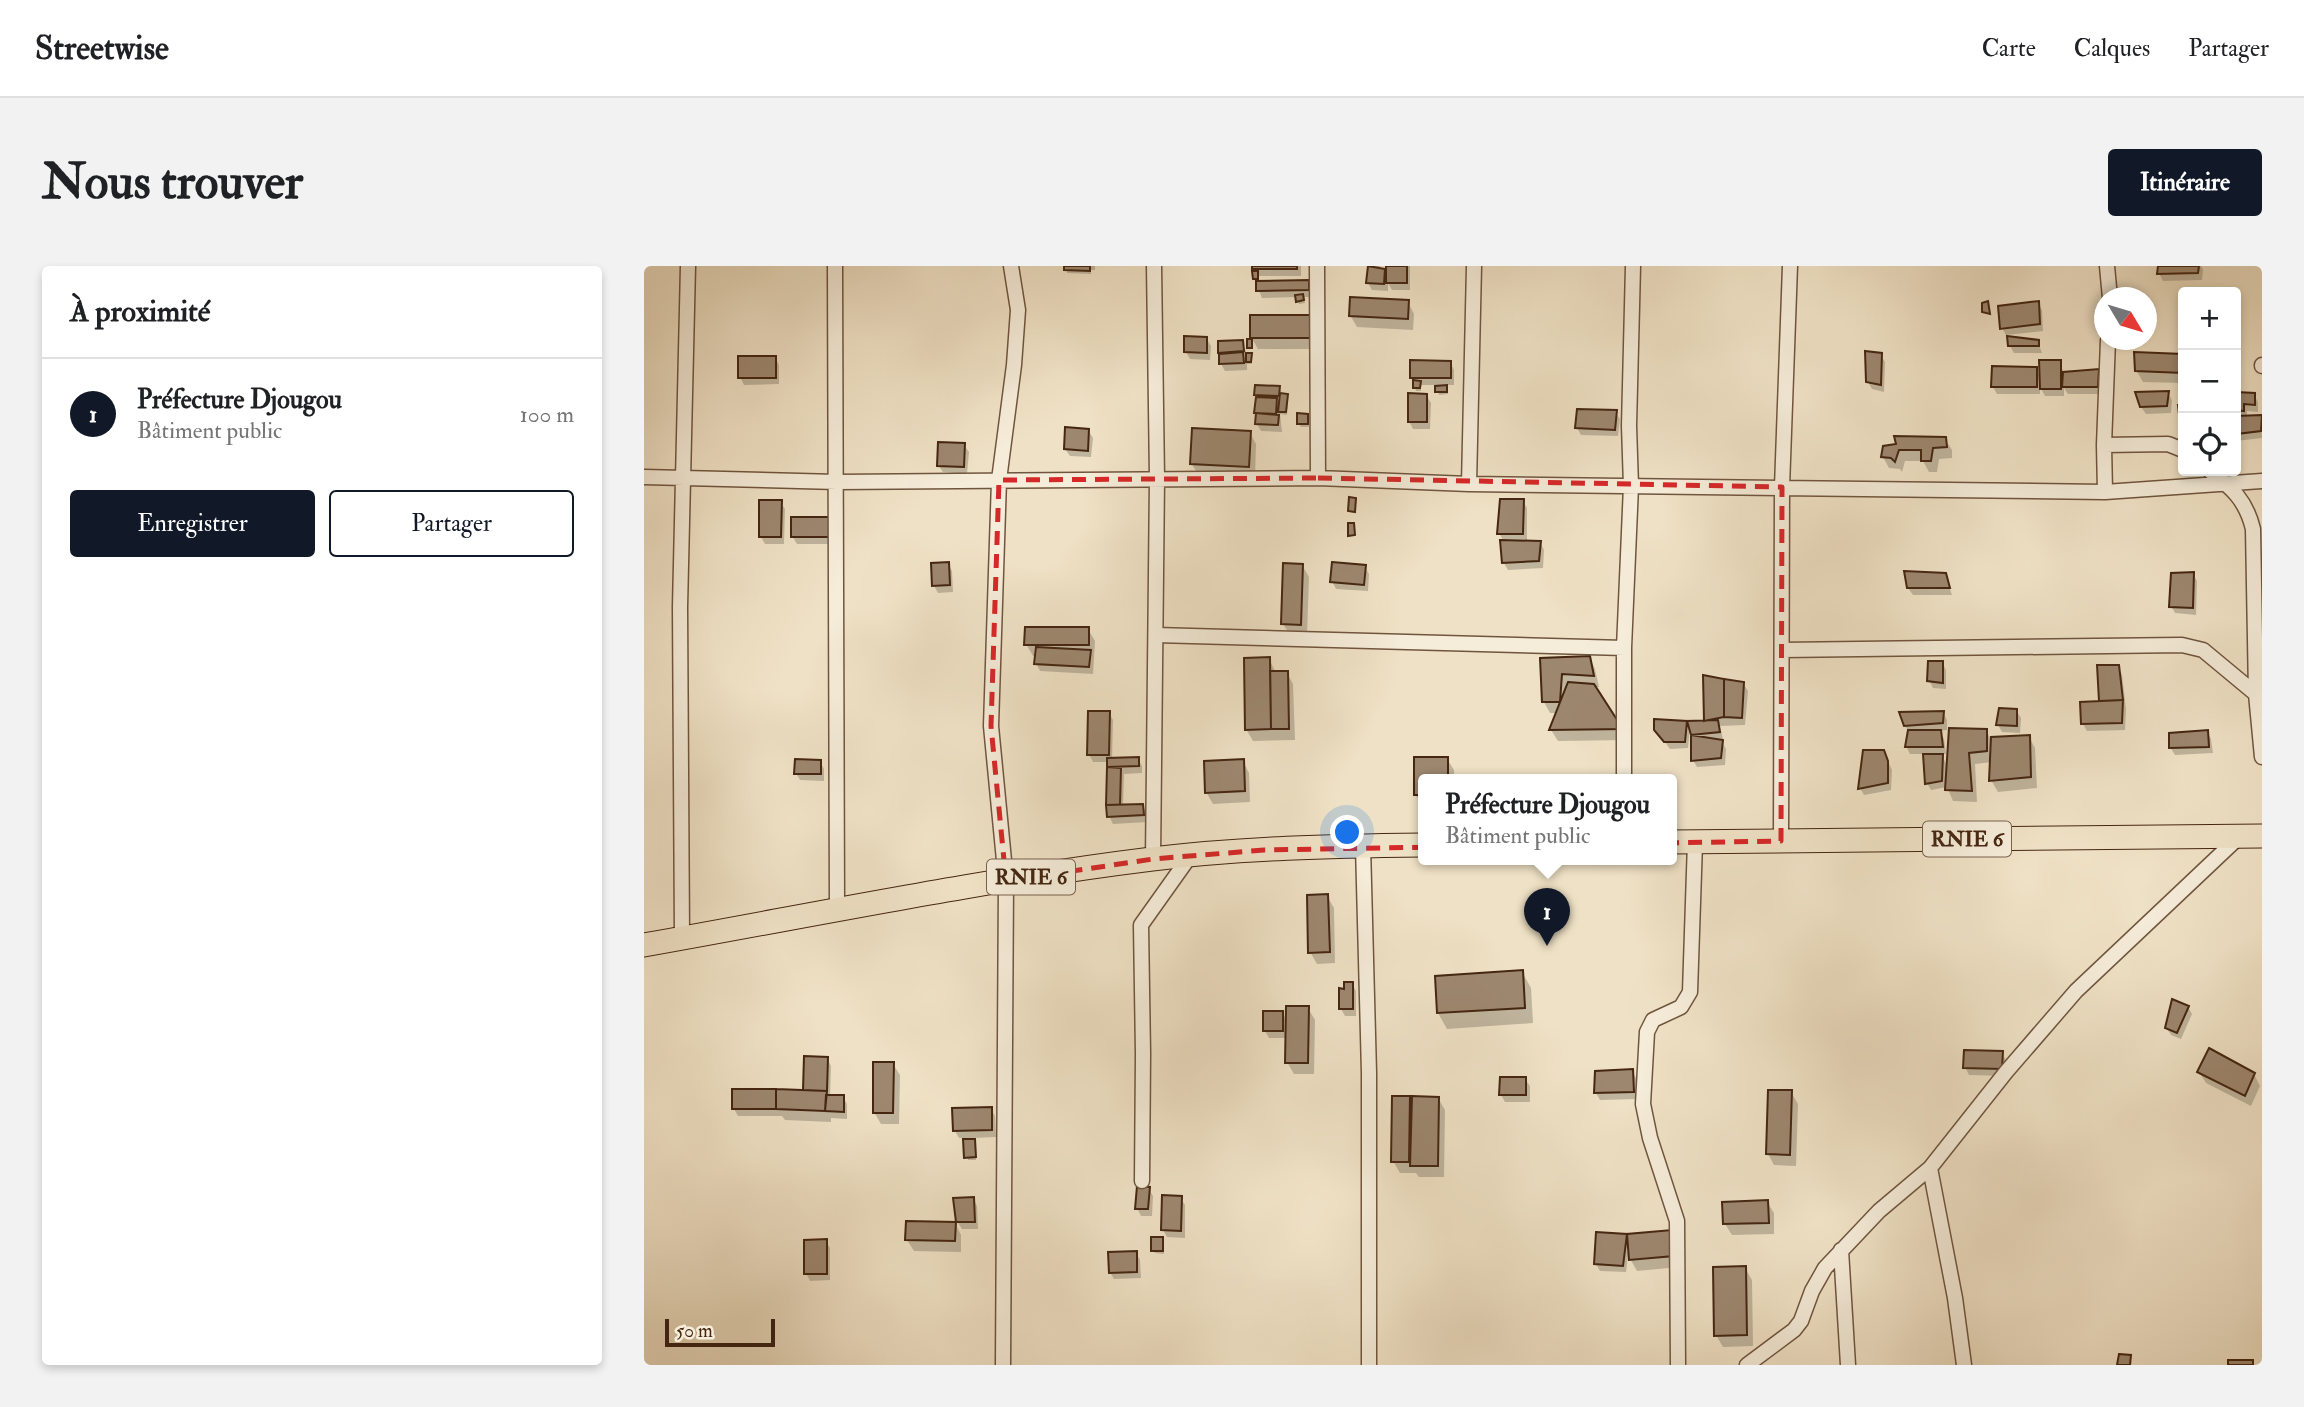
<!DOCTYPE html>
<html lang="fr">
<head>
<meta charset="utf-8">
<style>
  body { margin:0; font-family:"IM FELL Double Pica",serif; background:#f2f2f2; color:#202124 }
  .controls { position:absolute; right:21px; top:21px; display:grid; overflow:hidden; border-radius:7px; box-shadow:0 4px 10px #0003 }
  .controls button { width:63px; height:63px; display:grid; place-items:center; padding:0; border:0; border-bottom:2px solid #e0e0e0; background:#fff; color:#202124; font:35px sans-serif }
  .compass { position:absolute; left:1450px; top:21px; width:63px; height:63px; border-radius:50%; background:#fff; box-shadow:0 4px 10px #0003; rotate:128deg }
  .scale { position:absolute; left:21px; bottom:18px; width:110px; box-sizing:border-box; padding-left:7px; border:4px solid #452611; border-top:0; font-size:19px; line-height:24px; white-space:nowrap; color:#452611; -webkit-text-stroke:5px #f5ecd9; paint-order:stroke }
  .you { position:absolute; left:704px; top:567px; width:24px; height:24px; margin:-18px; border:5px solid #fff; border-radius:50%; background:#1a73e8; box-shadow:0 0 0 10px #1a73e833 }
  .badge { display:grid; place-items:center; width:46px; height:46px; border-radius:50%; background:#111827; color:#fff; font-size:23px; font-weight:700 }
  .pin { position:absolute; translate:-50% -58px; filter:drop-shadow(0 2px 4px #0008) }
  .pin::after { content:''; position:absolute; top:37px; width:24px; height:21px; background:inherit; clip-path:polygon(0 0,100% 0,50% 100%) }
  .popup { position:absolute; left:774px; top:508px; width:259px; height:91px; box-sizing:border-box; display:grid; place-content:center; border-radius:7px; background:#fff; filter:drop-shadow(0 2px 5px #0005); font-size:23px; white-space:nowrap; color:#757577 }
  .popup b { font-size:26px; color:#202124 }
  .popup::after { content:''; position:absolute; left:50%; top:100%; margin-left:-14px; border:14px solid transparent; border-top-color:#fff }
  .list { margin:0; padding:0; list-style:none }
  h2 { display:flex; justify-content:space-between; align-items:center; height:91px; margin:0; padding:0 28px; font-size:30px }
  h2 small { font-size:23px; font-weight:400; color:#757577 }
  .list li { display:grid; grid-template-columns:46px 1fr auto; gap:21px; align-items:center; box-sizing:border-box; height:112px; padding:0 28px; border-top:2px solid #e0e0e0 }
  .list b { display:block; font-size:26px; white-space:nowrap }
  .list p { margin:0; font-size:23px; white-space:nowrap; color:#757577 }
  .list em { font-size:23px; font-style:normal; color:#757577 }
  .actions { display:flex; gap:14px; padding:21px 28px }
  .actions a { flex:1; padding:16px 0; border:2px solid #111827; border-radius:7px; text-align:center; font-size:24px; color:#111827 }
  .actions .main { background:#111827; color:#fff }
  .icon { flex:none; width:38px; height:38px; fill:none; stroke:currentColor; stroke-width:2; stroke-linecap:round; stroke-linejoin:round }
  .map { position:relative; flex:none; width:1618px; height:1099px; overflow:hidden; border-radius:7px }
  header { display:flex; align-items:center; gap:42px; box-sizing:border-box; height:98px; padding:0 35px; background:#fff; border-bottom:2px solid #e0e0e0 }
  header strong { font-size:33px }
  nav { display:flex; gap:38px; margin-inline-start:auto; font-size:24px }
  .intro { display:flex; align-items:center; justify-content:space-between; box-sizing:border-box; height:168px; padding:0 42px }
  h1 { margin:0; font-size:49px }
  .button { padding:18px 32px; border-radius:7px; background:#111827; color:#fff; font-size:24px; font-weight:700 }
  main { display:flex; gap:42px; padding:0 42px }
  aside { flex:1; background:#fff; border-radius:7px; box-shadow:0 4px 10px #0003 }
  .map>svg:first-child { display:block }
</style>
</head>
<body>
<header>
<strong>Streetwise</strong>
<nav><a>Carte</a><a>Calques</a><a>Partager</a></nav>
</header>
<div class="intro"><h1>Nous trouver</h1><a class="button">Itinéraire</a></div>
<main>
<aside>
<h2>À proximité<small></small></h2>
<ul class="list">
<li><span class="badge">1</span><div><b>Préfecture Djougou</b><p>Bâtiment public</p></div><em>100 m</em></li>
</ul>
<div class="actions"><a class="main">Enregistrer</a><a>Partager</a></div>
</aside>
<div class="map">
<svg width="1618" height="1099" viewBox="0 0 1618 1099">
  <rect width="100%" height="100%" fill="#efe1c5"/>
  <filter id="stains"><feTurbulence type="fractalNoise" baseFrequency=".00286" numOctaves="4"/><feColorMatrix values="0 0 0 0 .2 0 0 0 0 .09 0 0 0 0 .02 0 0 0 .5 -.17"/></filter>
  <radialGradient id="worn" r=".72"><stop offset=".6" stop-color="#630" stop-opacity="0"/><stop offset="1" stop-color="#630" stop-opacity=".3"/></radialGradient>
  <path fill="#0003" d="M422 0H451V4H447V8L423 7Z
    M610 0H657V10H615V16L664 15 669 23V31H660L661 37 655 38 653 31 618 32 610 12 612 6Z
    M725 0H736L735 4H744V0H766V24H748L744 17V25L728 24 724 17Z
    M1516 0H1557L1559 4 1558 14 1519 15 1515 7Z
    M764 36 770 48 769 64 713 61 706 49Z
    M1394 37 1398 44 1399 65 1362 69 1358 62Z
    M669 51 676 83H614L607 71Z
    M562 72 567 80 566 94 546 93 542 86Z
    M598 75 603 89H607L608 92V98H603V104L581 105 577 98 575 77Z
    M1394 76 1398 87H1370L1366 80Z
    M1492 88 1539 89V117L1499 116 1492 104Z
    M1237 89 1241 96 1240 126 1228 123 1224 116Z
    M131 91 135 99V118L100 119 96 111Z
    M806 96 810 104V119H801L804 128 795 129 793 119H777V125H772L768 112Z
    M1416 96 1420 108 1455 104 1459 112 1457 128H1424L1420 122V130H1401L1396 121V128H1353L1349 121 1392 103 1397 111Z
    M612 121 635 122 639 129 614 128V131L644 132 643 149 636 148 638 166 617 165 613 158Z
    M1524 127 1528 134 1527 147 1502 148 1497 141Z
    M1593 128 1610 129 1614 136V146L1603 145V151H1617L1618 172 1592 175V152H1595L1592 146Z
    M782 129 787 137 786 163H769L765 155Z
    M971 146 976 153 974 170 937 169 933 162Z
    M663 149 665 161H657L655 158Z
    M444 164 449 172 447 191 426 190 421 183Z
    M606 167 612 178 611 212 554 209 548 198Z
    M1301 173 1308 184V192L1295 193 1293 206H1285L1279 195H1261L1258 206 1256 203 1245 202 1239 191 1241 182Z
    M320 179 325 186 323 208 299 206 294 199Z
    M879 235 883 242V276H896L900 284 899 302 864 304 860 297V276L855 267Z
    M136 236 141 243 140 278H121L117 271Z
    M184 253 188 278H153L148 270Z
    M304 298 308 305 309 326 294 327 290 320Z
    M658 299 665 311 663 369H646L639 358Z
    M721 301 725 308 724 325 692 323 688 315Z
    M1549 308 1553 315 1552 349 1531 347 1527 340Z
    M1301 309 1308 329H1269L1264 322Z
    M444 363 451 375 449 408 396 405 392 397 393 390H389L382 378Z
    M945 391 951 403 955 421H949L983 474 914 475 907 464 914 447H906L900 436 898 394Z
    M625 393 632 407H643L649 418 651 474 609 475 602 463Z
    M1298 396 1302 404V423L1289 422 1285 414Z
    M1455 401H1474L1478 409 1482 443 1481 464 1443 465 1439 458 1457 437Z
    M1061 411 1099 417 1104 425 1101 459 1076 460 1079 473 1077 474 1082 483 1081 499 1053 501 1049 494 1048 463H1046L1044 482 1026 483 1012 464V455L1062 456Z
    M1372 444 1377 452 1376 467 1358 466 1354 459Z
    M1299 446 1303 454V464L1295 465 1300 473 1302 488H1297L1304 501 1342 465 1347 473 1385 471 1391 482 1393 522 1354 526 1347 514 1348 496 1331 498 1333 536 1309 535 1303 521 1287 524 1283 517 1281 488H1266L1262 480 1265 466 1261 460Z
    M465 447 469 454 468 494 494 493 498 500V507L480 508 479 540 498 539 503 547V556L469 558 465 550V496H449L445 488Z
    M1563 466 1567 473 1569 487 1531 489 1526 481Z
    M772 493H803L810 504V514H779V540L771 528Z
    M1243 493 1248 504 1247 524 1220 529 1216 522Z
    M176 495 180 503V515L156 514 152 507Z
    M599 495 605 507 606 536 569 538 562 526Z
    M683 630 690 642 691 697 673 698 666 686Z
    M878 706 887 722 889 757 803 763 794 747 792 711Z
    M708 718 712 725V750H701L697 743 702 726Z
    M1544 741 1548 748 1537 773 1527 769 1522 761Z
    M664 742 671 754 670 808H650L643 796V772H625L621 765 638 746 643 755Z
    M1358 787 1362 794V810L1325 809 1321 801Z
    M162 792H183L187 800 186 831H199L203 838V853L187 852V856L141 854 138 850H94L90 843 160 825Z
    M249 798 256 809 255 858H237L230 846Z
    M988 805 992 812 993 833 956 834 952 827V806Z
    M1555 806 1610 808 1616 820 1607 840 1562 817Z
    M881 813 886 820V836H861L857 829Z
    M1147 826 1154 838 1152 900 1130 899 1124 888Z
    M765 832 769 840 794 832 801 844 800 911H775L772 907H756L749 895Z
    M347 843 351 850 352 871 329 872 332 878V894H324L321 872H315L311 865Z
    M505 923 509 930 508 950H497L493 942Z
    M536 931 541 939V972L523 971 519 964Z
    M329 933 333 940 334 963H318L313 955Z
    M1123 936 1130 947V968L1088 969 1081 958Z
    M311 957 317 969V986L270 985 263 974Z
    M1027 966 1035 1001 993 1005 984 989 982 1006 956 1005 952 998 983 970Z
    M518 973 520 988 511 987 509 984Z
    M182 975 186 982V1014L166 1015 162 1007Z
    M492 987 496 994 497 1012 470 1013 466 1006Z
    M1101 1002 1108 1014 1109 1080 1079 1081 1072 1069Z"/>
  <path fill="#9d876f" stroke="#452611" stroke-width="2" d="M420 0H446V5L420 4Z
    M608 0H653V3H608Z
    M724 0 741 3 740 18 722 17Z
    M742 0H763V17H742Z
    M1514 0H1555L1554 7 1513 8Z
    M608 5H614V13H609Z
    M665 14V24L612 25V15Z
    M659 28 660 34 652 36 651 29Z
    M706 31 765 34 764 53 705 50Z
    M1344 35 1346 48 1338 46V37Z
    M1395 35 1396 58 1356 63 1354 40Z
    M606 49H671L670 72H606Z
    M540 70 563 71V87L540 86Z
    M1363 70 1395 74V80H1364Z
    M603 73H608V82H603Z
    M599 74 600 85 574 87V75Z
    M1221 85 1238 87 1237 119 1222 116Z
    M599 86 600 97 575 98V88Z
    M1490 86 1539 88V107L1491 105Z
    M602 87H608L607 96H602Z
    M94 90H132V112H94Z
    M766 94 807 95V112H766Z
    M1395 94H1417V123H1396Z
    M1348 100 1393 101V121H1347Z
    M1455 103 1454 121H1418L1419 106Z
    M769 114 777 115 776 122H769Z
    M611 119 636 120 635 130 610 129Z
    M803 119V126H791V120Z
    M1525 125 1523 140 1496 141 1491 126Z
    M1592 126 1611 127V139L1600 138V145L1592 144Z
    M636 127 644 128 642 146H634Z
    M764 127 783 128V156H764Z
    M612 131 633 132 632 148 610 147Z
    M1534 139H1539V167H1537Z
    M933 143 973 144 971 164 931 162Z
    M612 147 635 149 634 159 611 158Z
    M653 147 664 148V158H653Z
    M1618 149 1617 165 1592 168V150Z
    M421 161 445 163 444 185 420 183Z
    M548 162 607 165 605 201 546 198Z
    M1250 170 1302 171 1303 181 1289 182 1287 195H1277V184H1255L1251 196 1247 192 1237 191 1239 180 1252 178Z
    M294 176 321 177 320 201 293 200Z
    M705 231 712 232 711 246 704 245Z
    M856 233H880L879 268H853Z
    M115 234H138L137 271H115Z
    M147 251H185V271H147Z
    M704 257H710L711 269 704 270Z
    M856 274 897 275 895 295 858 297Z
    M305 296 306 319 288 320 287 297Z
    M688 296 722 299 720 319 686 316Z
    M639 297 659 298 657 359 637 358Z
    M1260 305 1302 307 1306 322H1263Z
    M1550 306 1549 342 1525 341 1527 307Z
    M381 361H445V379H380Z
    M392 381 447 384 445 401 390 398Z
    M946 390 950 410 918 408 916 436H898L896 392Z
    M626 391 627 463 601 464 600 392Z
    M1284 395H1299V417L1283 415Z
    M1453 399H1475L1479 434 1455 435Z
    M626 405H644L645 463H627Z
    M1059 409 1080 413V451L1060 455Z
    M1080 413 1100 416 1098 452 1080 451Z
    M924 416 950 418 979 463 905 464Z
    M1479 434 1478 457 1437 458 1436 436Z
    M1355 442 1373 443V460L1352 459Z
    M444 445H466L465 489H443Z
    M1300 445 1299 457 1260 460 1255 446Z
    M1010 453 1043 455 1041 476H1020L1010 464Z
    M1074 454 1076 466 1047 469 1043 455Z
    M1305 462 1343 463V485L1325 487 1328 525 1301 524Z
    M1264 464H1297L1299 481H1261Z
    M1564 464 1565 481 1525 482V467Z
    M1047 469 1079 474 1077 492 1047 495Z
    M1386 469 1387 511 1345 515 1347 471Z
    M1219 484H1240L1244 495V517L1214 523Z
    M1279 488H1299L1298 515 1281 518Z
    M495 491V500L463 501V492Z
    M770 491H804V514H779V529H770Z
    M151 493 177 494V508H150Z
    M600 493 601 525 561 527 560 495Z
    M463 501 477 502 476 539H462Z
    M499 538 500 549 463 551 462 539Z
    M684 628 686 686 664 687 663 629Z
    M879 704 881 742 793 747 791 710Z
    M700 716H709V743H695V722L700 723Z
    M1528 733 1545 740 1533 767 1521 762Z
    M642 740H665L664 797H641Z
    M619 745H639V765H619Z
    M1565 782 1611 807 1601 830 1553 806Z
    M1320 784 1359 785 1358 803 1319 802Z
    M160 790 184 791 183 825 159 824Z
    M229 796H250L249 847H229Z
    M989 803 990 826 950 827 951 805Z
    M856 811H882V829H855Z
    M88 823H132V843H88Z
    M132 823 183 825 181 845 132 843Z
    M1124 824H1148L1146 889 1122 888Z
    M182 829H200V846L181 845Z
    M748 830H766L765 896H747Z
    M768 830 795 831 794 900H766Z
    M348 841V864L309 865 308 842Z
    M319 873H331L332 891 320 892Z
    M493 920 506 921 504 943H491Z
    M518 929 538 930 537 965 517 964Z
    M330 931 331 956H312L309 932Z
    M1124 934 1125 957 1079 958 1078 936Z
    M262 955 312 956 311 975 261 974Z
    M1028 964 1030 990 985 994 983 968Z
    M952 966 983 968 979 1000 950 998Z
    M507 971H519V985H507Z
    M183 973V1008H160V974Z
    M493 985V1006L465 1007 464 986Z
    M1102 1000 1103 1069 1070 1070 1069 1001Z
    M1475 1088 1487 1089 1486 1099H1473Z
    M1584 1094H1609V1099H1584Z"/>
  <g fill="none" stroke-linecap="round" stroke-linejoin="round">
    <g stroke="#70553e" stroke-width="17">
      <path id="minor" d="M191 0 193 643
        M673 0 674 212
        M1463 0 1466 32
        M1618 99V100
        M1460 179 1524 178 1539 184
        M1566 205C1588 222 1602 234 1609 263L1612 428 1618 491
        M0 211 193 216 674 212 825 218 1461 226 1618 215
        M825 218 830 0
        M1461 226 1460 179 1464 74
        M512 369 980 382
        M1138 384 1538 379 1559 384 1612 428
        M980 514V382L987 220 985 160 989 0
        M1137 575 1138 221 1146 0
        M719 580 725 807V1099
        M509 593 513 212 510 0
        M38 672 36 341 44 0
        M1286 902 1311 1032 1320 1099
        M498 915 499 788 497 659 546 590
        M1197 984 1204 1099
        M359 1099 362 615 347 460 355 214 370 99 374 44 367 0
        M1034 1099 1033 955 1006 872 999 838 1003 766 1009 754 1037 741 1046 726 1051 576
        M1103 1099 1150 1064 1157 1055 1168 1025 1181 1002 1235 945 1286 902 1362 806 1432 725 1596 570"/>
    </g>
    <g stroke="#452611" stroke-width="25">
      <path id="primary" d="M1027 576 1618 570
        M0 679C169 649 338 614 508 593 597 582 689 580 779 579"/>
    </g>
    <use href="#minor" stroke="#f5ecd9" stroke-width="14"/>
    <use href="#primary" stroke="#efe1c5" stroke-width="23"/>
  </g>
  <path fill="none" stroke="#d62828" stroke-width="5" stroke-dasharray="14 9" stroke-linejoin="round" d="M674 212 1138 221 1137 575 620 584 509 593 362 615 347 460 355 214Z"/>
  <g text-anchor="middle" stroke-width="5" stroke-linejoin="round" paint-order="stroke">
    <g fill="#f5ecd9" stroke="#7a614d" stroke-width="2">
      <rect x="1279" y="555.5" width="88" height="35" rx="5"/>
      <rect x="343" y="593.5" width="88" height="35" rx="5"/>
    </g>
    <g font-size="21" font-weight="bold" fill="#452611">
      <text x="1323" y="580">RNIE 6</text>
      <text x="387" y="618">RNIE 6</text>
    </g>
  </g>
  <rect width="100%" height="100%" filter="url(#stains)"/>
  <rect width="100%" height="100%" fill="url(#worn)"/>
</svg>
<div class="controls">
<button>+</button>
<button>−</button>
<button><svg class="icon" aria-label="locate" viewBox="0 0 24 24"><circle cx="12" cy="12" r="6"/><path d="M12 2v4M12 18v4M2 12h4M18 12h4"/></svg></button>
</div>
<svg class="compass" viewBox="-18 -18 36 36"><path d="M0-13l5 13h-10z" fill="#e53935"/><path d="M0 13l5-13h-10z" fill="#757577"/></svg>
<div class="scale">50 m</div>
<div class="you"></div>
<div class="pin badge" style="left:903px;top:680px">1</div>
<div class="popup"><b>Préfecture Djougou</b>Bâtiment public</div>
</div>
</main>
</body>
</html>
